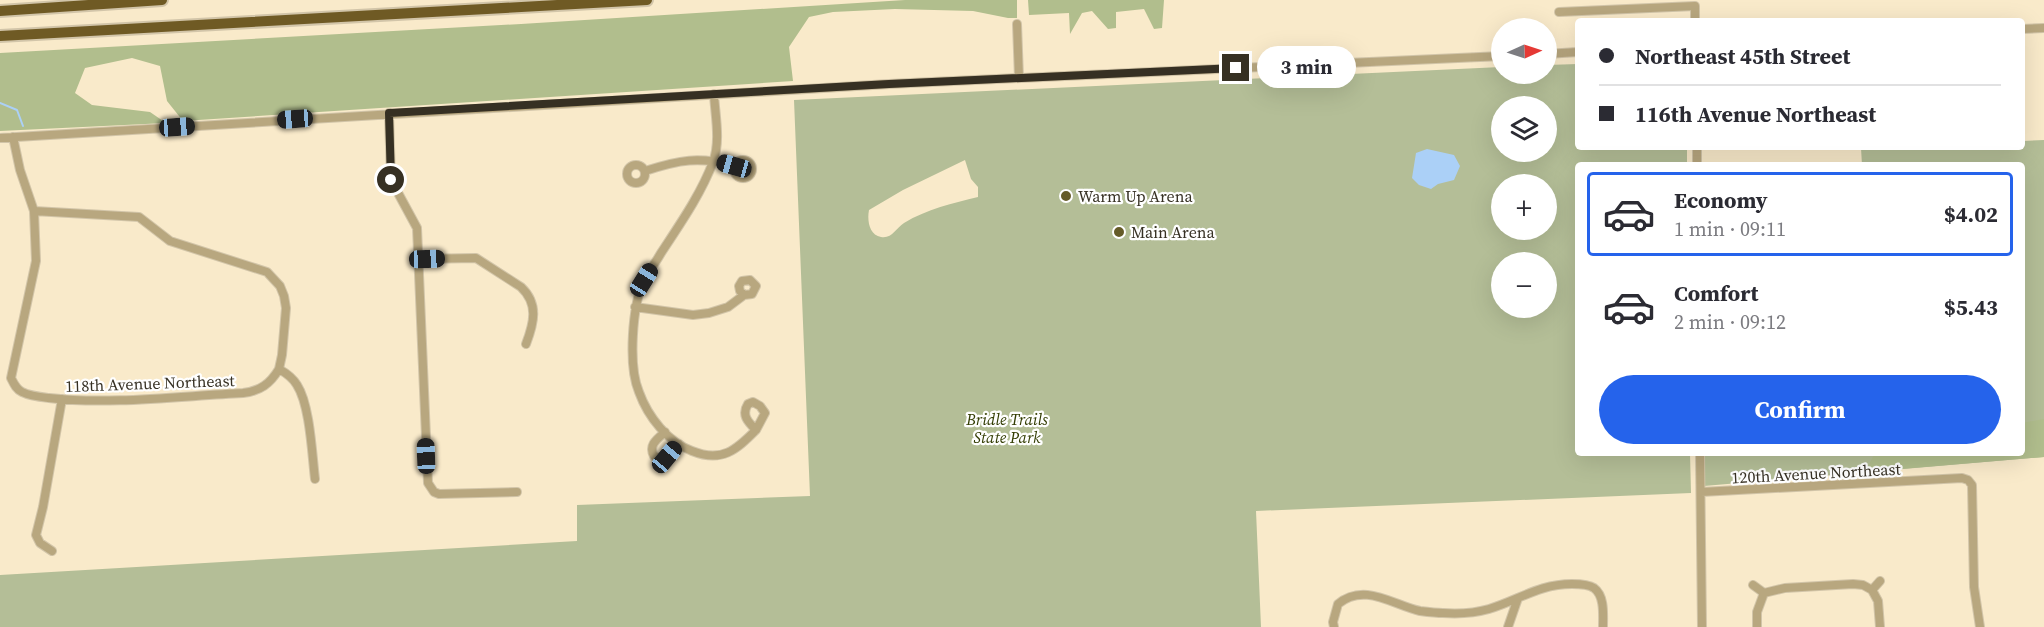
<!DOCTYPE html>
<meta charset="utf-8">
<style>
:root{--surface:#fff;--page:#f7f7f7;--text:#2b2b33;--muted:#7c7c81;--line:#e1e1e2;--accent:#2563eb}
body{margin:0;font-family:"Source Serif 4",serif;background:var(--page);color:var(--text);height:100vh;display:flex;flex-direction:column;font-size:22px;white-space:nowrap}
*{box-sizing:border-box;margin:0}
p{font-size:20px;color:var(--muted)}
.icon{flex:none;width:33px;height:33px;fill:none;stroke:currentColor;stroke-width:2;stroke-linecap:round;stroke-linejoin:round}
.map{position:relative;flex:1;overflow:hidden}
.details{position:absolute;left:1575px;top:162px;width:450px;height:294px;display:flex;flex-direction:column;background:var(--surface);border-radius:6px;box-shadow:0 6px 24px #0002}
.details>*{flex:none}
.hud{position:absolute;left:1575px;top:18px;width:450px;height:132px;border-radius:6px;box-shadow:0 6px 24px #0002;display:grid;align-content:center;height:132px;padding:0 24px;background:var(--surface)}
.needle{width:39px;rotate:87deg}
.tools{position:absolute;left:1491px;top:18px;display:grid;gap:12px}
.tools a{display:grid;place-items:center;width:66px;height:66px;border-radius:50%;background:var(--surface);box-shadow:0 6px 24px #0002;font-size:30px}
.end{position:absolute;width:27px;height:27px;margin:-14px;border:8px solid #363023;background:#fff;box-shadow:0 0 0 3px #fff}
.from{border-radius:50%}
.bubble{position:absolute;height:42px;border-radius:21px;background:var(--surface);box-shadow:0 6px 24px #0002;font-size:20px;font-weight:700;line-height:42px;text-align:center}
.car{position:absolute;width:18px;height:36px;margin:-18px -9px;border-radius:8px;box-shadow:0 0 4px 2px #0007;background:linear-gradient(#222 24%,#8ab4d8 0 40%,#222 0 76%,#8ab4d8 0 86%,#222 0)}
.hud b{display:flex;align-items:center;gap:21px;height:57px;font-size:22px}
.hud b+b{border-top:2px solid var(--line)}
.hud i{width:15px;height:15px;background:var(--text)}
ul{padding:10px 0 0;list-style:none}
li{display:flex;align-items:center;gap:18px;height:84px;margin:0 12px 9px;padding:0 12px;border:3px solid transparent;border-radius:6px}
li div{flex:1}
li b{display:block;font-size:22px}
li em{font-style:normal;font-weight:700}
li.selected{border-color:var(--accent)}
li>.icon{width:54px;height:54px;stroke-width:1.5}
.cta{display:flex;gap:12px;margin-top:auto;padding:12px 24px}
.cta a{flex:1;height:69px;border-radius:36px;background:var(--accent);color:#fff;font-size:24px;font-weight:700;line-height:69px;text-align:center}
.map>svg:first-child{display:block}
.green{fill:#b4be97;fill-rule:evenodd}
.forest{fill:#b1be8d}
.water{fill:#abd0f7}
.lines{fill:none;stroke-linecap:round;stroke-linejoin:round}
.stream{stroke:#abd0f7;stroke-width:2}
.minor-casing{stroke:#d2c5a9;stroke-width:10}
.highway-casing{stroke:#d2c5a9;stroke-width:14}
.minor{stroke:#b8a77f;stroke-width:8}
.highway{stroke:#6f5a24;stroke-width:10}
.route{stroke:#363023;stroke-width:8}
.poi-dot{fill:#655b28;stroke:#fff;stroke-width:2}
.labels{text-anchor:middle;stroke-width:4.5;stroke-linejoin:round;paint-order:stroke}
.poi-label{font-size:16px;fill:#363023;stroke:#fff;text-anchor:start}
.street-label{font-size:16px;fill:#363023;stroke:#fff}
.park-label{font-size:16px;font-style:italic;fill:#333d03;stroke:#fff}
</style>
<div class="map">
<svg width="2044" height="627" viewBox="0 0 2044 627">
<rect width="100%" height="100%" fill="#f9eaca"/>
<path class="green" d="M1578 64V147H1687V165H1578V453H1690L1691 493 1256 511 1261 627H0V575L577 541V505L810 496 794 100 1501 67 1502 74H1546L1547 65ZM1502 106H1546V152H1502ZM965 160 971 179 978 187V197C953 203 927 209 904 223 896 228 892 239 881 237 869 235 867 220 869 210L903 190ZM1502 184H1546V230H1502ZM1502 262H1546V308H1502Z
M2044 140V457L1704 486V453H2022V165H1862L1861 148 2022 147V141Z"/>
<path class="forest" d="M905 0H1017V18H1008L973 11 895 9 833 12 809 17 789 47 793 81 183 121 167 101 160 66 132 58 85 68 75 93 92 105 150 112 166 123 0 131V53L521 24Z
M1028 0H1164L1162 28 1154 29 1144 9 1116 12V28L1108 29 1092 11 1082 13 1070 34 1069 13 1029 15Z
M2044 419V457L1865 472 1875 453H2022V423Z"/>
<path class="water" d="M1427 149 1454 155 1460 166 1454 180 1438 184 1431 189 1419 185 1412 178 1416 153Z"/>
<g class="lines">
<path class="stream" d="M0 103 17 110 23 126"/>
<defs>
<path id="minor" d="M1559 12 1695 6V21
M1017 24 1019 78
M2022 29 2044 28
M1546 54 1578 52
M714 94C715 115 721 141 713 162 701 194 680 224 661 253 656 262 649 271 644 280 632 306 628 366 639 392 648 417 668 442 692 451 722 463 736 450 756 430 748 422 741 415 748 404L753 402 760 406 765 413 756 430
M389 113 391 180 417 228 428 483 434 492 439 494 517 492
M13 137 20 170 34 211 36 261 11 378C14 384 16 389 22 392 30 396 40 397 49 398 109 405 181 396 243 393 260 391 270 384 279 369
M0 138 889 84 1502 56
M1697 147V165
M734 169a9 9 0 1 1 18 0a9 9 0 1 1-18 0Z
M627 174a9 9 0 1 1 18 0a9 9 0 1 1-18 0Z
M645 171C679 160 699 156 734 166
M34 211 139 217 170 241 267 272 280 286 284 296 286 308 282 355 279 369C286 373 293 378 297 385 310 405 312 454 315 479
M419 259 476 258 521 287C539 304 534 323 526 344
M635 307 693 315 709 313 728 307 744 295 752 294 756 286 750 280 742 281 739 286 740 291 744 295
M665 432C657 439 648 445 654 456L662 459 667 457 679 444
M1700 453 1702 627
M1701 492 1962 478 1968 480 1972 485 1974 587 1980 627
M52 551 40 543 36 535 43 507 62 399
M1753 585 1764 593
M1872 590 1878 601 1880 627
M1872 590 1880 581
M1764 593 1785 588 1853 584 1863 585 1872 590
M1334 627 1333 622 1338 604C1364 582 1393 605 1420 611 1428 612 1436 613 1443 613 1458 614 1475 613 1489 609 1519 600 1539 584 1572 584 1578 584 1588 584 1594 588 1605 596 1603 615 1603 627
M1508 627 1518 598
M1757 627V612L1764 593"/>
<path id="highway" d="M0 11 162 0
M0 36 647 0"/>
</defs>
<use href="#minor" class="minor-casing"/>
<use href="#highway" class="highway-casing"/>
<use href="#minor" class="minor"/>
<use href="#highway" class="highway"/>
</g>
<g class="lines">
<path class="route" d="M391 180 389 113 889 84 1236 68"/>
</g>
<g class="poi-dot">
<circle cx="1066" cy="196" r="6"/>
<circle cx="1119" cy="232" r="6"/>
</g>
<g class="labels">
<g class="poi-label">
<text x="1078" y="202">Warm Up Arena</text>
<text x="1131" y="238">Main Arena</text>
</g>
<g class="street-label">
<text transform="translate(150 383) rotate(-2)" y="6">118th Avenue Northeast</text>
<text transform="translate(1816 473) rotate(-3)" y="6">120th Avenue Northeast</text>
</g>
<g class="park-label">
<text x="1007" y="425">Bridle Trails<tspan x="1007" dy="18">State Park</tspan></text>
</g>
</g>
</svg>
<div class="tools">
<a><svg class="needle" viewBox="-14 -14 28 28"><path d="M0-13l5 13h-10z" fill="#e53935"/><path d="M0 13l5-13h-10z" fill="#7c7c81"/></svg></a>
<a><svg class="icon" aria-label="layers" viewBox="0 0 24 24"><path d="M12 4l9 5-9 5-9-5zM3 14l9 5 9-5"/></svg></a>
<a>+</a>
<a>−</a>
</div>
<i class="end from" style="left:391px;top:180px"></i>
<i class="end" style="left:1236px;top:68px"></i>
<div class="bubble" style="left:1257px;top:46px;width:99px">3 min</div>
<i class="car" style="left:295px;top:119px;rotate:266deg"></i>
<i class="car" style="left:177px;top:127px;rotate:86deg"></i>
<i class="car" style="left:734px;top:166px;rotate:286deg"></i>
<i class="car" style="left:427px;top:259px;rotate:88deg"></i>
<i class="car" style="left:644px;top:280px;rotate:32deg"></i>
<i class="car" style="left:426px;top:456px;rotate:358deg"></i>
<i class="car" style="left:667px;top:457px;rotate:40deg"></i>
<div class="hud">
<b><i class="from"></i>Northeast 45th Street</b>
<b><i></i>116th Avenue Northeast</b>
</div>
<section class="details">
<ul>
<li class="selected"><svg class="icon" aria-label="car" viewBox="0 0 24 24"><path d="M5 17H2v-5l4-1 3-4h7l3 4 3 1v5h-3M9 17h6M6 11h13"/><circle cx="7" cy="17" r="2"/><circle cx="17" cy="17" r="2"/></svg><div><b>Economy</b><p>1 min · 09:11</p></div><em>$4.02</em></li>
<li><svg class="icon" aria-label="car" viewBox="0 0 24 24"><path d="M5 17H2v-5l4-1 3-4h7l3 4 3 1v5h-3M9 17h6M6 11h13"/><circle cx="7" cy="17" r="2"/><circle cx="17" cy="17" r="2"/></svg><div><b>Comfort</b><p>2 min · 09:12</p></div><em>$5.43</em></li>
</ul>
<div class="cta"><a>Confirm</a></div>
</section>
</div>
